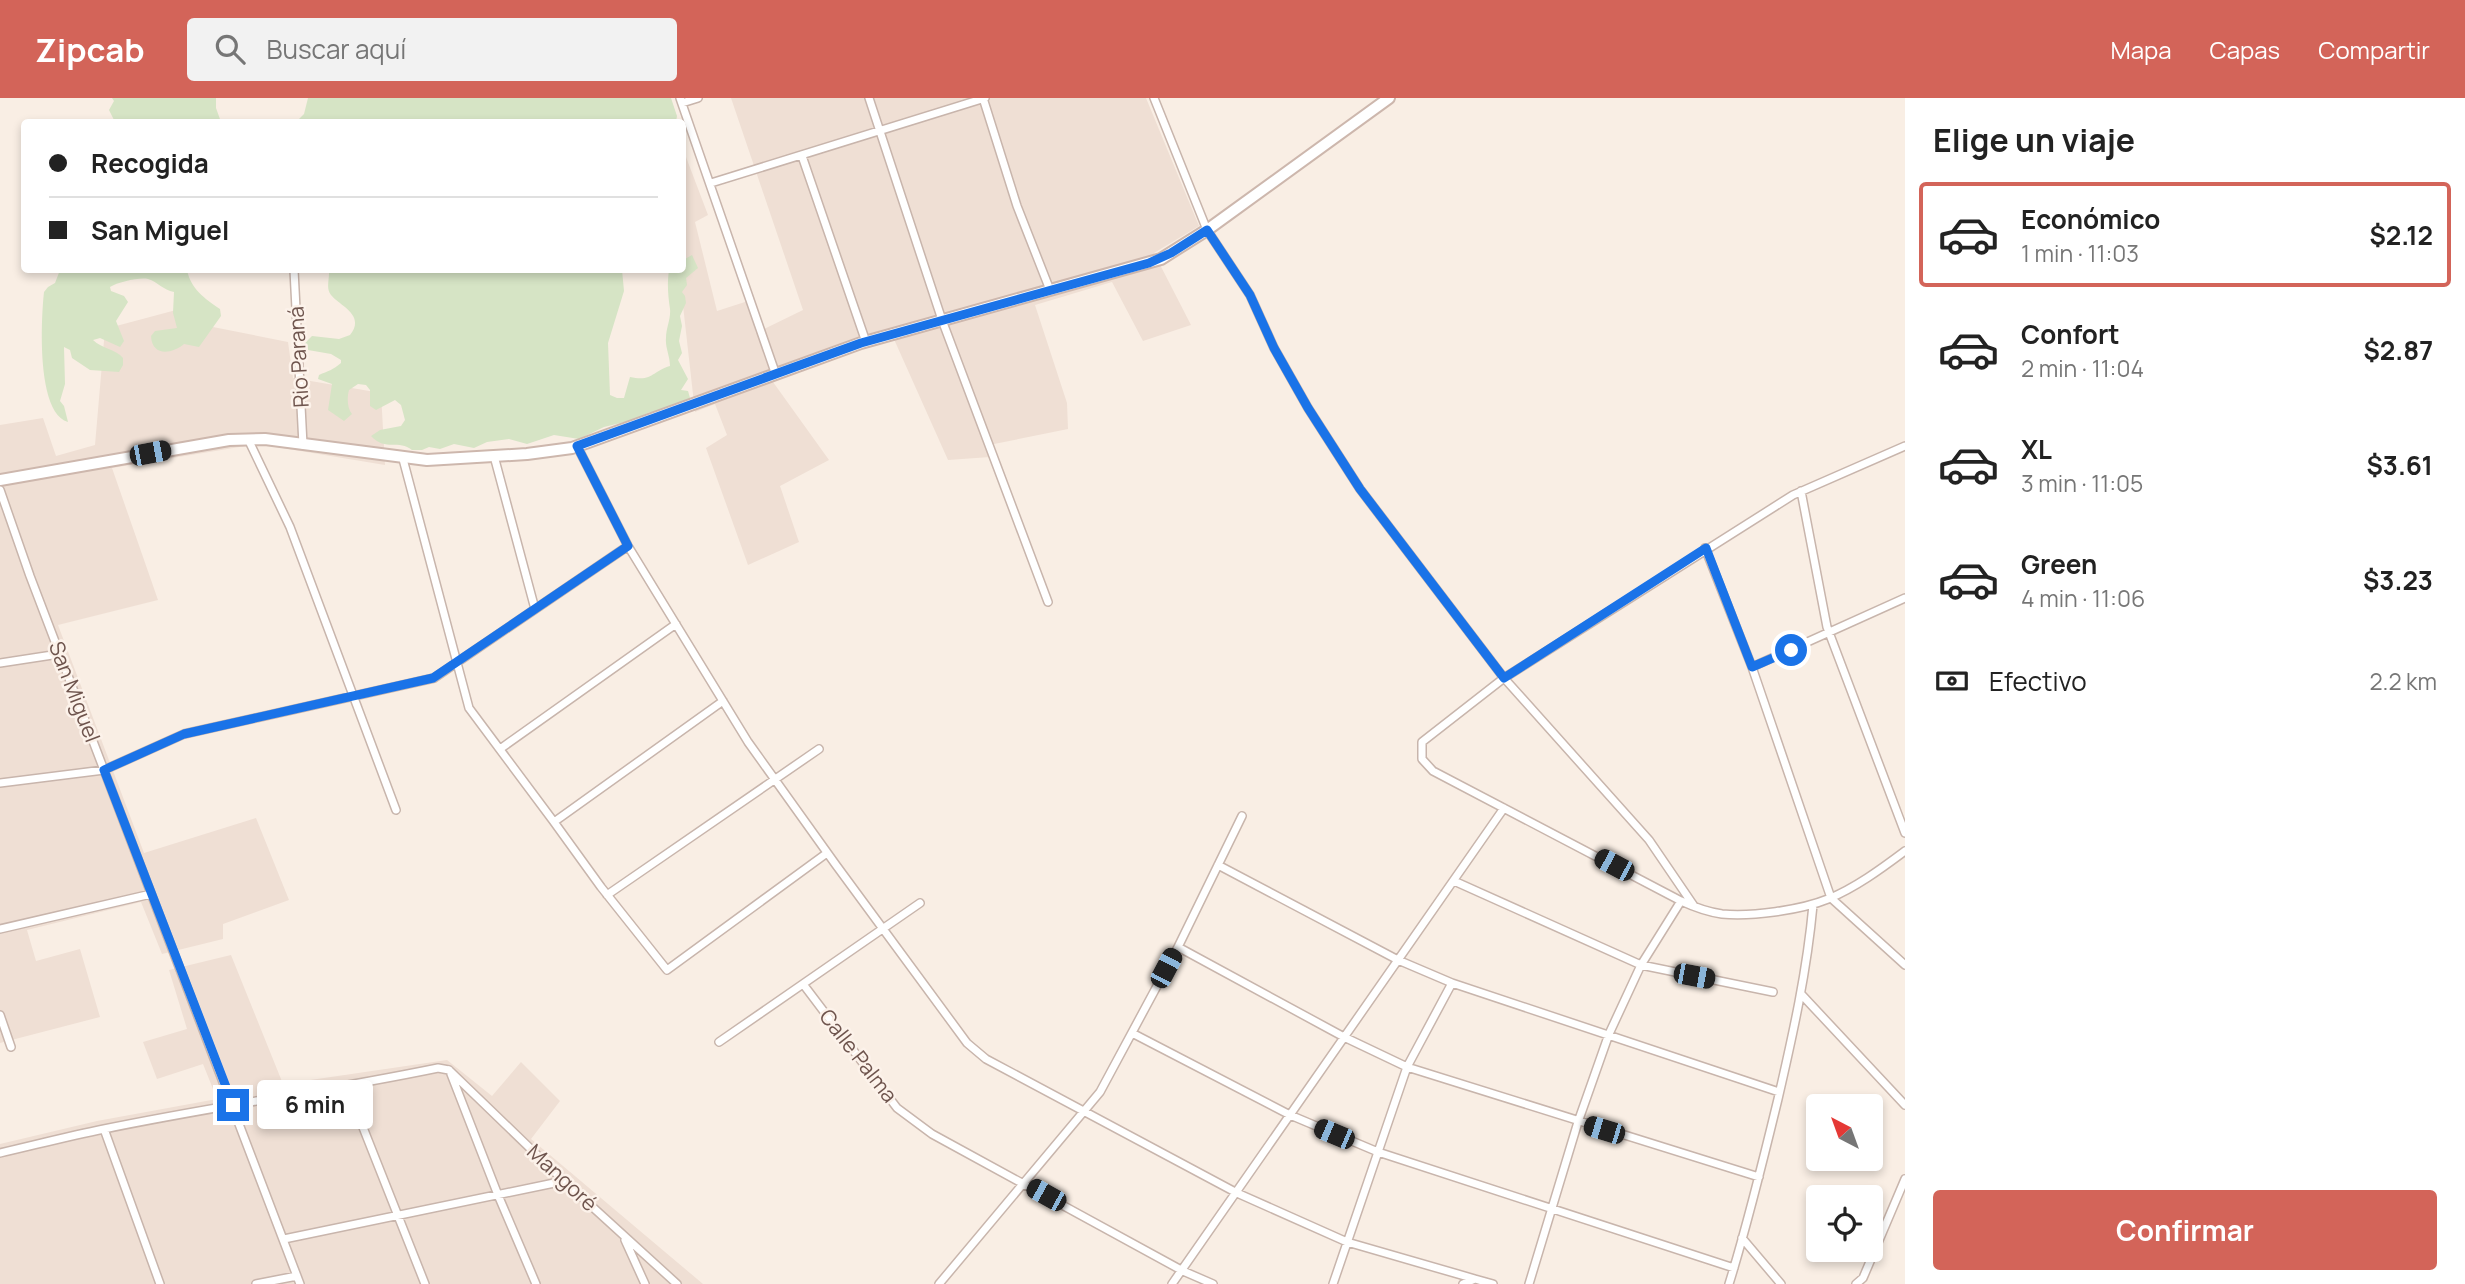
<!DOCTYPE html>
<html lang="es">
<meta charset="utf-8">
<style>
:root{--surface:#fff;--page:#f2f2f2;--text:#222;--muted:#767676;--line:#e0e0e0;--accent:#d36459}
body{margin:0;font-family:Manrope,sans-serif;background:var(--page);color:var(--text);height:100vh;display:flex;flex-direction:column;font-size:26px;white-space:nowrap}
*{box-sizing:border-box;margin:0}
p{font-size:23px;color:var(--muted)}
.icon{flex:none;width:38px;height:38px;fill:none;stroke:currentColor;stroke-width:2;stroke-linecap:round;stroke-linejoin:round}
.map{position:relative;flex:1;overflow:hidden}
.panel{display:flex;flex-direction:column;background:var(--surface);width:560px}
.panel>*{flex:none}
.top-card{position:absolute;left:21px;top:21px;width:665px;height:154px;border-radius:7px;box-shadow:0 4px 10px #0003;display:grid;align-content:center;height:154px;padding:0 28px;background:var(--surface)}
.needle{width:46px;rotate:319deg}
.fabs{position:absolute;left:1806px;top:996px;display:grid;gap:14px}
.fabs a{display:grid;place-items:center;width:77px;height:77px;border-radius:7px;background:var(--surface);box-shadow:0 4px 10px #0003;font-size:35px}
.end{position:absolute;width:32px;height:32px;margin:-16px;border:9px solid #1a73e8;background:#fff;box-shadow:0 0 0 4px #fff}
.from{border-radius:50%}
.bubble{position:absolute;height:49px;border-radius:7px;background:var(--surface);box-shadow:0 4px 10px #0003;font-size:23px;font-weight:700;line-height:49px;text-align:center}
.car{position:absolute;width:21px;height:42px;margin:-21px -10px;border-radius:9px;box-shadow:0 0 5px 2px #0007;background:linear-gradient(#222 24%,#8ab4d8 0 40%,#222 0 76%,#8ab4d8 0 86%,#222 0)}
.top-card b{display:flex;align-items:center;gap:24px;height:66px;font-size:26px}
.top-card b+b{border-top:2px solid var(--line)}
.top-card i{width:18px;height:18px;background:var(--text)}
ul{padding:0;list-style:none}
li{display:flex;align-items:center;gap:21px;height:105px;margin:0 14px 10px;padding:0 14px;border:4px solid transparent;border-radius:7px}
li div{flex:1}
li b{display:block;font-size:26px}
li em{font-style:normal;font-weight:700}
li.selected{border-color:var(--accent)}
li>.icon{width:63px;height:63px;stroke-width:1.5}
h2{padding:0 28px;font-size:32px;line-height:84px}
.pay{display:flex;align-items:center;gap:18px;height:77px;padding:0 28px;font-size:26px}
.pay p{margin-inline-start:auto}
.cta{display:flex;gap:14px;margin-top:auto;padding:14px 28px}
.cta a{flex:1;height:80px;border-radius:7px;background:var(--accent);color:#fff;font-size:28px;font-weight:700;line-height:80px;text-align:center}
header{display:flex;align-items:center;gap:42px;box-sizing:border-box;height:98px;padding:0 35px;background:var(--accent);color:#fff}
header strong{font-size:33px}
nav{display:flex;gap:38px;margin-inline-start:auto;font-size:24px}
.search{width:490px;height:63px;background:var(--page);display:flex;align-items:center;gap:18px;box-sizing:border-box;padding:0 24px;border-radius:7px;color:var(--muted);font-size:26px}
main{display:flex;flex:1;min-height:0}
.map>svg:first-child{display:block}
.residential{fill:#efdfd4}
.green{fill:#d6e4c5}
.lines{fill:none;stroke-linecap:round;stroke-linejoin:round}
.street-casing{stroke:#c8b5ac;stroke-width:10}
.secondary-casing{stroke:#cdb7ad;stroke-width:14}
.street{stroke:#fff;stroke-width:7}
.secondary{stroke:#fff;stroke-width:10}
.route{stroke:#1a73e8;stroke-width:9}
.labels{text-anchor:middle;stroke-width:5;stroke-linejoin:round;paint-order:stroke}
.street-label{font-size:21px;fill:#6e544d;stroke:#fcf2ea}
</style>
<header>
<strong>Zipcab</strong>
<div class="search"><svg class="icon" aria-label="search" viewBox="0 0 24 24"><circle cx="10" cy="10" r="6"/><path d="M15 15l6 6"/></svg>Buscar aquí</div>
<nav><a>Mapa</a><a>Capas</a><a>Compartir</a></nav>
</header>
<main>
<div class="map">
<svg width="1905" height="1186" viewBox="0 0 1905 1186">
<rect width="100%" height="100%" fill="#f9eee4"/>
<path class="residential" d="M731 0H1146L1199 128 1154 155 1191 227 1143 243 1112 184 1035 207 1067 305 1068 331 989 347 990 359 948 362 893 239 773 284 829 362 780 388 799 444 748 467 706 350 727 337 715 306 695 314 679 172H682L683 60 686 59 708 117 695 124 717 213 748 203 756 235 803 212Z
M206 204 213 229 288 244 293 280 381 295 385 367 258 346 112 370 158 502 58 527 144 755 256 720 289 802 223 826V841L162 856 141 804 27 832 36 863 80 851 100 919 0 945V327L43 320 56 358 95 347 105 231Z
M231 857 283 986 447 962 492 998 521 964 560 1003 531 1041 703 1186H0V1046L97 1023 217 1001 203 966 157 981 143 944 187 931 169 872Z"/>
<path class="green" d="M112 0H216V10L221 24H115L109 12 114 3Z
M308 0H671L677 18 676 24H296L304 16Z
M692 157 698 170 686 180 687 187 682 194 685 198 686 205 680 218 682 228 679 243 682 255 678 262 688 281 681 292 688 293 690 300 679 311 672 308 662 314H650L633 322 604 329 579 341 554 337 527 346 509 341 487 344 474 350 454 346 440 351 429 349 422 352H412C399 341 386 354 371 338L380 332 401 328 405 322 401 307 395 302 376 312 370 308V292L366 287 358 286 349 292C347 299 347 310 352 316L344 323 328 312 332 286 318 281 319 277C328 273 333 272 341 265V262L331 256 308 252 304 246 312 238 339 241 350 237C366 217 340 208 331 197 326 191 329 183 329 175L314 172H622L624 193 608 245 610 297 617 300H624L630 279C653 284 652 273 670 268 670 258 665 249 666 240 666 230 671 221 670 211 668 197 667 186 669 172H682L685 161Z
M60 172H187C191 191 204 200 220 211L221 218 199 249 184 246C172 256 152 259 151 238L155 233 177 230 173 215 174 194C163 192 158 184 148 181 140 179 118 184 110 189L111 193 124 198 128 204 116 223 124 243 120 249 100 240 93 242C102 251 116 251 123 260V267L119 274 90 272 72 260 70 252 64 249 65 286 60 303 64 308 68 324C36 315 41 221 44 194L48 189 55 185Z"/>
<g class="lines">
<defs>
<path id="street" d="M680 0 776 277
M869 0 942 222 1048 504
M983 0 1017 108 1050 192
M1154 0 1207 132 1250 197 1274 250 1308 310 1360 391 1504 580 1422 644V661L1433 673 1681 803C1694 809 1708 814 1722 816 1751 819 1801 812 1828 801 1855 790 1881 771 1905 753
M682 5 698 0
M802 58 866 244
M711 85 985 0
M294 172 303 347
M248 341 290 429 396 712
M577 348 628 448 748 644 836 767 967 945 986 961 1237 1095 1347 1144 1475 1181
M494 358 535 511
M403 361 469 610 554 724
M0 392 30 478 300 1186
M1801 393 1827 529 1905 735
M1705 450 1752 569
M1905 500 1752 569 1831 800 1905 867
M0 565 59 556
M723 603 554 724 601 789 667 872 827 755
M500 651 676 526
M0 685 104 672 184 636 434 580 628 448
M1218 767 1398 862 1452 885
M1454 783 1641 867 1773 894
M607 797 819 651
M1694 808 1649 742 1504 580 1793 397 1905 348
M0 831 151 796
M1178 849 1344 939 1407 969 1452 885 1779 994
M803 886 897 1010 932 1036 1183 1173 1213 1186
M1801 896 1905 1007
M0 917 11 949
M1132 935 1290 1017 1378 1054 1734 1170
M719 944 920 805
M449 972 564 1083 677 1186
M451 976 498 1097 536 1186
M347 989 425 1186
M104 1031 160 1186
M0 1055C35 1047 69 1038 104 1031 215 1008 327 993 438 970L449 972
M1742 1140 1781 1186
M284 1141 564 1083
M625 1142 645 1186
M256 1186 297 1178
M939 1186 1100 994 1178 849 1242 718
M1172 1186 1504 710
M1333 1186 1407 969 1759 1079
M1463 1186 1475 1181 1493 1186
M1529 1186 1578 1024 1609 936 1641 867 1681 803
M1729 1186C1748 1125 1763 1063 1778 1001 1793 936 1807 873 1813 807
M1856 1186 1863 1180 1905 1081"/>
<path id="secondary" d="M0 382 229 342 265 341 427 362 527 356 572 350 861 245 1161 161 1207 132 1389 0"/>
</defs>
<use href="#street" class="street-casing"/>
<use href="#secondary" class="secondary-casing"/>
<use href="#street" class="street"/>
<use href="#secondary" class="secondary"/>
</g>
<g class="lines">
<path class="route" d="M233 1007 104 672 184 636 433 580 628 448 577 348 861 245 1149 165 1171 155 1207 132 1250 197 1274 250 1308 310 1360 391 1504 580 1706 450 1752 569 1791 552"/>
</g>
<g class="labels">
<g class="street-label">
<text transform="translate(299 259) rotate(-93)" y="7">Rio Paraná</text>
<text transform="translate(74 594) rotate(69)" y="7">San Miguel</text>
<text transform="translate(858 958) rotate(52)" y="7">Calle Palma</text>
<text transform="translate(562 1080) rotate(43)" y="7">Mangoré</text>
</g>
</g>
</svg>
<div class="fabs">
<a><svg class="needle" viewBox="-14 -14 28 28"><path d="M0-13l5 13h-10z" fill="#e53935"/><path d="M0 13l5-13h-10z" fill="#767676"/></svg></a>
<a><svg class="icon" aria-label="locate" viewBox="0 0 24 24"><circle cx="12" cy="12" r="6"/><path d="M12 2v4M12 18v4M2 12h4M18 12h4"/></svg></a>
</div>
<i class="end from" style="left:1791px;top:552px"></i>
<i class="end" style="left:233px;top:1007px"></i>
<div class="bubble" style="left:257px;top:982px;width:116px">6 min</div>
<i class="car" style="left:150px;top:355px;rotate:79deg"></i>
<i class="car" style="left:1614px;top:767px;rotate:298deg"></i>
<i class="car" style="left:1166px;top:870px;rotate:28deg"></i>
<i class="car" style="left:1694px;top:878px;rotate:101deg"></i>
<i class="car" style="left:1604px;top:1032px;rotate:287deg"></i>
<i class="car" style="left:1334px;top:1036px;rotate:293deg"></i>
<i class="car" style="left:1046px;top:1097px;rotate:299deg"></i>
<div class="top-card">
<b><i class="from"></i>Recogida</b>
<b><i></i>San Miguel</b>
</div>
</div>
<section class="panel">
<h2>Elige un viaje</h2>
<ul>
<li class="selected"><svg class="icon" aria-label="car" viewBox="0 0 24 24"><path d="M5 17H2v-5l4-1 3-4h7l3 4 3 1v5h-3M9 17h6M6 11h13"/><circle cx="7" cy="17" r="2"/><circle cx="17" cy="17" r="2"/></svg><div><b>Económico</b><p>1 min · 11:03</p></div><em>$2.12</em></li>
<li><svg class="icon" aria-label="car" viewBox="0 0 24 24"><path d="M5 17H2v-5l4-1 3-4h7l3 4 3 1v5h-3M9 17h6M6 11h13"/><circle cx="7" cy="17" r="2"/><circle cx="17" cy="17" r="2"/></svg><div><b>Confort</b><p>2 min · 11:04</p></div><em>$2.87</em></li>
<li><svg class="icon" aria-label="car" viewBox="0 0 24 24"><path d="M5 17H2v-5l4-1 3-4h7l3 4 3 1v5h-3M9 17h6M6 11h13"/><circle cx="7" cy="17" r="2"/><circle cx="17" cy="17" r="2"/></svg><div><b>XL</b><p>3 min · 11:05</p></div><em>$3.61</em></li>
<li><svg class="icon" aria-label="car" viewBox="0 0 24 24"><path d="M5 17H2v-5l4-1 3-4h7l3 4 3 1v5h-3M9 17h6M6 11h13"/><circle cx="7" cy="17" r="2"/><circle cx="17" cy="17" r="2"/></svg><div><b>Green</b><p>4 min · 11:06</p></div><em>$3.23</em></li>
</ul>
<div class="pay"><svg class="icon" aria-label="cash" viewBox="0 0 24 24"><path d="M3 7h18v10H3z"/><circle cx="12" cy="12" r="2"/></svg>Efectivo<p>2.2 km</p></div>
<div class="cta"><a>Confirmar</a></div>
</section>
</main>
